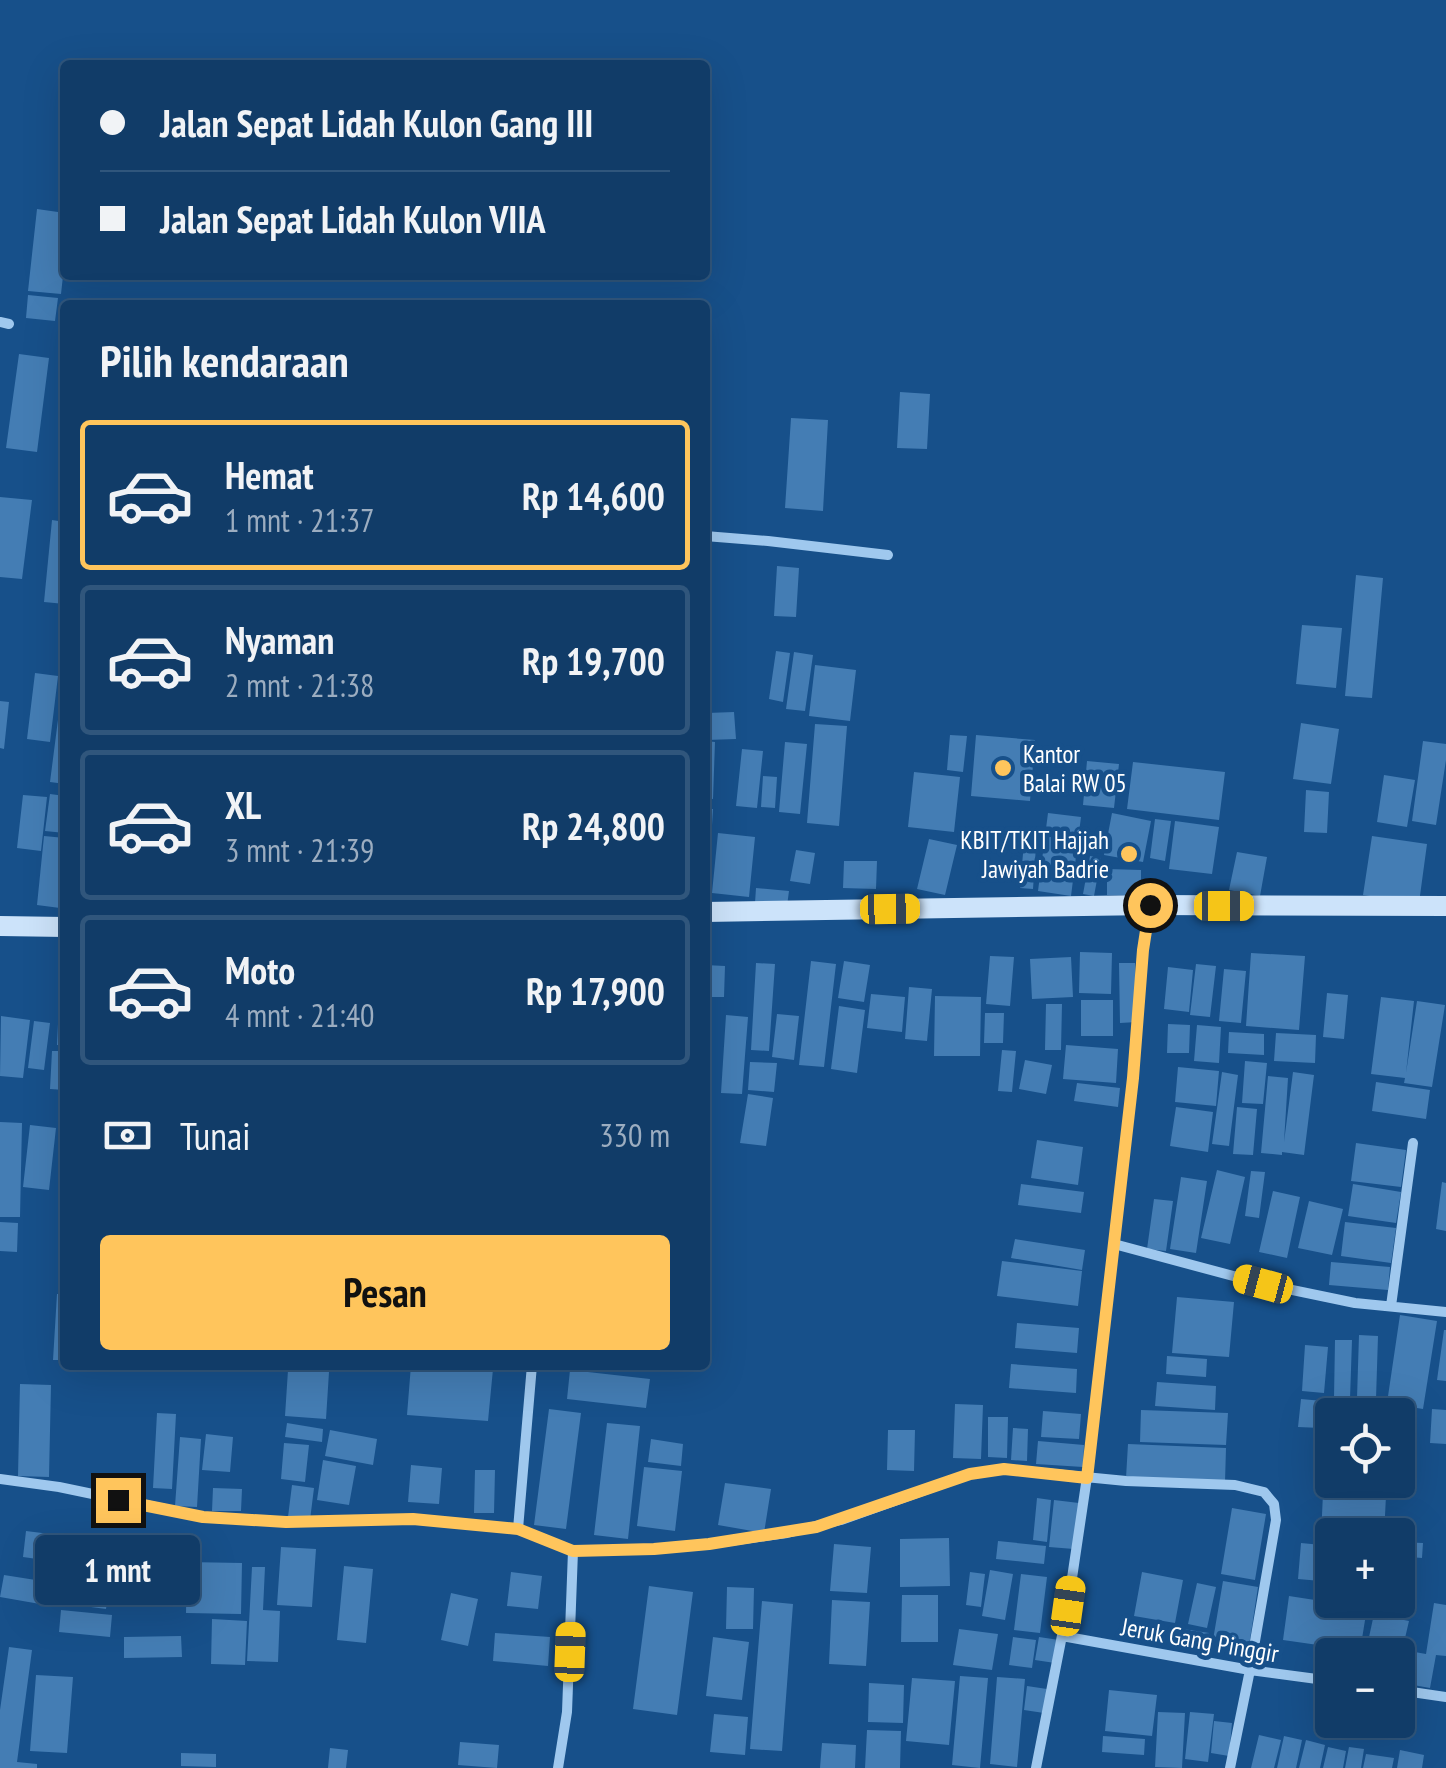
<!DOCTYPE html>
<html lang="id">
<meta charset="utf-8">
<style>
:root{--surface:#113c68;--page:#1a436e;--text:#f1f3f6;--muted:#9cadc0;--line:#30567c;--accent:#ffc55c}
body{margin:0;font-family:"PT Sans Narrow",sans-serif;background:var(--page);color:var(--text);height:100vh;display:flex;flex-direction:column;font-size:38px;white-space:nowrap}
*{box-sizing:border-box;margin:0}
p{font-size:32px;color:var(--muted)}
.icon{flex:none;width:55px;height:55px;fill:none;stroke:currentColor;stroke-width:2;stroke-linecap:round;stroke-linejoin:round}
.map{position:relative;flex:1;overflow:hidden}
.details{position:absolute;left:60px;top:300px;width:650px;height:1070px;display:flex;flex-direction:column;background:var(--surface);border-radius:10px;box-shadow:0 10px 40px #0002,0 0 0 2px var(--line)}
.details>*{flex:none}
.banner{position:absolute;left:60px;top:60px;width:650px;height:220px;border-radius:10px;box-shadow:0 10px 40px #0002,0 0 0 2px var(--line);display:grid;align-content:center;height:220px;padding:0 40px;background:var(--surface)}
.buttons{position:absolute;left:1315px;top:1398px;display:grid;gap:20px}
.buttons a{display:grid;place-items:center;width:100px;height:100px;border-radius:10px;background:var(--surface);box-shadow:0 10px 40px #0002,0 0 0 2px var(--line);font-size:50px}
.end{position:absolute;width:45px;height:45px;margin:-22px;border:12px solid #ffc55c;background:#111;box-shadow:0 0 0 5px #111}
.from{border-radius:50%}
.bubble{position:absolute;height:70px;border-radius:10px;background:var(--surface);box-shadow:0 10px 40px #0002,0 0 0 2px var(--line);font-size:32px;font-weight:800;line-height:70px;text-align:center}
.car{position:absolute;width:30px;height:60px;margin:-30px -15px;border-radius:12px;box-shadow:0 0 8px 2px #0007;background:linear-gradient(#f5c518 24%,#345 0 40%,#f5c518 0 76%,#345 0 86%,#f5c518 0)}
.banner b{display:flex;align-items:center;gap:35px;height:95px;font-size:38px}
.banner b+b{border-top:2px solid var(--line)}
.banner i{width:25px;height:25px;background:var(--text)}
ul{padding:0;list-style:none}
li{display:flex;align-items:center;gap:30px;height:150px;margin:0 20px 15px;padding:0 20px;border:5px solid var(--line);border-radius:10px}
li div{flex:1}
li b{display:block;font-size:38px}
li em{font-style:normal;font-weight:800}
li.current{border-color:var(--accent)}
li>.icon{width:90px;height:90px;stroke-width:1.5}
h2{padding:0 40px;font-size:45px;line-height:120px}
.pay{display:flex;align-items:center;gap:25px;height:110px;padding:0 40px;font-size:38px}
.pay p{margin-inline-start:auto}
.button{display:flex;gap:20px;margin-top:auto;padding:20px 40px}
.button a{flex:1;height:115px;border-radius:10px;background:var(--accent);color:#111;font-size:40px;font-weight:800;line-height:115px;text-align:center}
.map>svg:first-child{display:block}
.building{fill:#447db4}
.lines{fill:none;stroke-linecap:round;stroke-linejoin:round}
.street{stroke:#9fc8ee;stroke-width:10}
.secondary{stroke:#cce3fa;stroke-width:20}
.route{stroke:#ffc55c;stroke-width:12}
.poi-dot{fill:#ffc55c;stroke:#17508a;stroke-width:4}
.labels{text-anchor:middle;stroke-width:9;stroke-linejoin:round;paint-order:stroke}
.poi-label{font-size:25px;fill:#fff;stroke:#17508a;text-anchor:start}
.street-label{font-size:25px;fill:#fff;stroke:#17508a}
</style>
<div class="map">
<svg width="1446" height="1768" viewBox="0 0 1446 1768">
<rect width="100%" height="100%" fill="#17508a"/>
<path class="building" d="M37 209 65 213V258L61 294 28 291Z
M28 295 58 298 55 321 26 318Z
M19 354 49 358 37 452 6 448Z
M900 392 930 394 927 449 897 448Z
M791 418 828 420 823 511 785 508Z
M0 497 32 500 22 579 0 577Z
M52 520 65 522V604L44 602Z
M777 566 799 568 796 617 774 616Z
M1356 575 1383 578 1372 698 1345 696Z
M1302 625 1342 628 1336 688 1296 684Z
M776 651 790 653 783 702 769 699Z
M794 652 813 655 805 711 786 709Z
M815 665 856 670 850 721 809 716Z
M35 673 58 676 50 742 27 739Z
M0 701 9 702 4 749 0 748Z
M59 712 65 713V784L50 782Z
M734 712 736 739 707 740V713Z
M1301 723 1339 729 1331 784 1293 779Z
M815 724 847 726 839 826 807 823Z
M950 735 967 736 963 772 947 770Z
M976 735 1035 740 1030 801 971 796Z
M705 741 715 742 713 799 705 798Z
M1423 741 1446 744V760L1436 825 1412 821Z
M785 742 807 744 800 814 779 812Z
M742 749 763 751 757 808 736 806Z
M1087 761 1119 764 1114 808 1083 805Z
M1133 762 1225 772 1219 820 1127 809Z
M914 772 960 777 954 832 908 827Z
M1384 775 1415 780 1407 827 1377 822Z
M763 776 777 777 775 808 761 807Z
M1306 790 1329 792 1327 833 1304 832Z
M50 794 65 796V833L45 831Z
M23 795 47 797 41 851 17 848Z
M705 809H713L709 873H705Z
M1048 813 1081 817 1071 896 1038 891Z
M1112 813 1151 821 1143 862 1104 855Z
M1155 819 1171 821 1165 861 1150 858Z
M1175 821 1219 827 1212 874 1169 869Z
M1025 831 1037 832 1033 889 1020 888Z
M718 833 755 837 749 897 712 893Z
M44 836 65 838V866L60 908 37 905Z
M1372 836 1427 844 1419 903 1363 895Z
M929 839 957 845 945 895 917 889Z
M796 850 815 853 810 884 790 881Z
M1237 852 1267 857 1260 896 1229 890Z
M1090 856 1101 858 1094 896 1083 894Z
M844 861H877L876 889 843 888Z
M1107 869 1141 870V895H1107Z
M756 888 789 891 787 906 755 903Z
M1080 952 1112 953 1111 994 1079 993Z
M1251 953 1305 956 1299 1030 1246 1026Z
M990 956 1014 957 1010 1006 986 1004Z
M1071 957 1073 997 1032 999 1030 959Z
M811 961 836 964 824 1067 799 1065Z
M844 961 870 965 864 1002 838 998Z
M756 963 775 964 769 1051 751 1050Z
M1119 963H1135L1137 1022 1120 1023Z
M1196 964 1216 966 1210 1017 1190 1015Z
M705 965 725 966 724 997H705Z
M1168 967 1193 970 1189 1012 1164 1009Z
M1224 969 1246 971 1241 1023 1219 1021Z
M909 987 932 989 927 1041 905 1039Z
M1327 993 1348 995 1344 1039 1323 1037Z
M871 994 905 997 902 1032 867 1028Z
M935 996 981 997 980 1056H934Z
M1381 997 1414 1001 1406 1073 1417 1001 1445 1005 1432 1087 1404 1083 1405 1078 1371 1074Z
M1081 1000H1113V1036H1081Z
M59 1003 65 1004V1045H57Z
M1046 1004H1062L1061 1050H1045Z
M839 1006 865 1010 857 1073 831 1069Z
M985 1013H1004L1003 1043H984Z
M777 1014 799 1016 794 1060 772 1057Z
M726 1015 748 1017 742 1094 721 1093Z
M1 1016 30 1020 23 1078 0 1076Z
M34 1021 50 1023 44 1070 28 1068Z
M1168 1024 1190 1025 1189 1053H1167Z
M1197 1025 1221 1027 1219 1063 1194 1061Z
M1229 1032 1264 1034V1055L1228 1053Z
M1276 1033 1316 1035 1315 1063 1274 1061Z
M1066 1045 1118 1049 1116 1083 1063 1079Z
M1002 1050 1016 1051 1012 1092 998 1091Z
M52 1051H65V1090L50 1089Z
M1025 1060 1052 1065 1046 1094 1019 1089Z
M1245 1061 1267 1063 1263 1104 1242 1103Z
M750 1062 777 1063 774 1092 748 1090Z
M1178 1067 1219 1071 1216 1106 1175 1102Z
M1222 1072 1238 1075 1229 1146 1212 1144Z
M1293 1072 1314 1075 1304 1155 1282 1152V1155L1261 1153 1268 1076 1288 1078 1284 1142Z
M1376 1082 1430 1090 1426 1119 1372 1111Z
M1077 1083 1120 1088 1118 1107 1074 1101Z
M748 1094 773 1098 766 1146 740 1143Z
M1176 1107 1213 1112 1208 1152 1170 1146Z
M1237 1107 1257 1109 1253 1155 1233 1154Z
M0 1122 22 1123 20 1217H0Z
M30 1125 56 1128 49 1190 23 1187Z
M1037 1140 1083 1147 1078 1185 1031 1178Z
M1356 1143 1406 1150 1401 1187 1351 1181Z
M1217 1170 1245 1177 1230 1244 1201 1238Z
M1251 1171 1265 1172 1259 1218 1245 1216Z
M1181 1177 1207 1181 1196 1253 1170 1249Z
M1442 1182 1446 1183V1231L1436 1229Z
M1021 1184 1084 1192 1081 1213 1018 1205Z
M1353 1184 1401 1192 1396 1223 1348 1216Z
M1273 1191 1300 1197 1287 1258 1259 1252Z
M1154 1199 1173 1201 1166 1251 1147 1249Z
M1309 1201 1343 1209 1332 1255 1298 1248Z
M0 1222 18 1223 17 1252 0 1251Z
M1345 1222 1396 1228 1391 1263 1341 1256Z
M1015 1239 1085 1250 1082 1270 1011 1258Z
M1002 1261 1082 1271 1078 1306 997 1296Z
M1331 1262 1390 1267 1388 1290 1329 1285Z
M57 1294H65V1360H53Z
M1177 1297 1234 1302 1229 1357 1172 1353Z
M1400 1315 1437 1321 1423 1409 1387 1403Z
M1017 1323 1079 1328 1077 1353 1015 1348Z
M1444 1330H1446V1381L1437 1380Z
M1359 1335 1378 1336 1376 1399 1357 1398Z
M1335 1340H1352L1350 1399 1334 1398Z
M1305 1345 1328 1347 1324 1393 1302 1391Z
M1167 1356 1207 1359 1206 1377 1166 1374Z
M1011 1364 1077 1369 1076 1393 1009 1388Z
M411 1365 493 1369 488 1421 407 1415Z
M288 1370 329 1372 326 1419 285 1416Z
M570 1370 650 1379 646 1408 567 1399Z
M1157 1382 1216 1386 1215 1410 1155 1406Z
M20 1384 51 1385 49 1477 18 1476Z
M1301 1399 1323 1401 1321 1428 1298 1427Z
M1333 1402 1376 1403 1375 1415H1333Z
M955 1404 983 1405 981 1459 953 1458Z
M549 1409 581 1413 566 1529 534 1525Z
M1432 1409 1446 1410V1444L1430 1443Z
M1141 1410 1228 1413 1226 1445 1140 1442Z
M1043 1411 1081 1414 1079 1439 1041 1437Z
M157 1413 176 1414 172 1489 153 1488Z
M988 1417H1008L1007 1458 988 1457Z
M287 1423 323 1429 322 1442 285 1437Z
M607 1423 640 1426 628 1539 594 1535Z
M1013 1428 1028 1429 1027 1461 1011 1460Z
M330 1430 377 1439 373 1465 325 1456Z
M888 1430H915L914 1471 887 1470Z
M206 1434 233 1437 230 1472 202 1470Z
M180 1437 201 1439 197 1507 175 1506Z
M651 1439 683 1444 681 1466 648 1462Z
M1038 1441 1084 1445 1083 1467 1036 1464Z
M284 1443 309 1445 305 1482 281 1479Z
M1128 1444 1226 1448 1225 1482 1126 1478Z
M323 1460 356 1466 349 1505 317 1500Z
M411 1465 442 1468 439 1504 408 1502Z
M644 1467 682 1471 675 1531 637 1526Z
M475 1470H495L494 1513H474Z
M725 1483 771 1489 764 1533 718 1525Z
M292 1485 314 1488 310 1520 288 1517Z
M213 1488 242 1489 241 1511H212Z
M1323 1493 1386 1496 1384 1535H1332V1538L1321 1537Z
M1037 1498 1051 1500 1047 1542 1033 1540Z
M1054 1500 1079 1503 1074 1549 1049 1547Z
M1232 1508 1266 1514 1255 1580 1221 1574Z
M26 1531 90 1539 86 1566 23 1557Z
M949 1538 950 1586 900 1587V1539Z
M998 1541 1046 1546 1044 1564 996 1559Z
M1398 1542 1423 1543 1422 1558 1398 1556Z
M1301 1543 1332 1546V1582L1298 1579Z
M834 1544 871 1547 867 1593 830 1591Z
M281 1547 316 1549 312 1607 277 1605Z
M187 1562 242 1563 241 1614 186 1613Z
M344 1566 373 1569 366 1643 337 1640Z
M252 1567H265L263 1610 280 1611 278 1662 247 1661Z
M990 1570 1013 1574 1005 1620 982 1616Z
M511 1572 542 1576 538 1609 507 1606Z
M970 1572 985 1574 981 1607 966 1605Z
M1142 1572 1183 1580 1175 1623 1134 1616Z
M66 1573 110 1579 106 1609 61 1603Z
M1021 1574 1047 1577 1040 1633 1014 1630Z
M4 1575 61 1584 57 1607 0 1597Z
M1223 1581 1258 1587 1249 1646 1213 1640Z
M1197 1583 1216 1587 1207 1628 1188 1624Z
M649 1586 693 1592 677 1715 633 1709Z
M727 1587 754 1588 753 1629H726Z
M451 1593 478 1599 468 1646 441 1640Z
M902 1595H938V1642H901Z
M1289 1596 1367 1608 1360 1651 1283 1640Z
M832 1600 870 1602 866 1666 829 1664Z
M762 1601 793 1604 782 1751 750 1749Z
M1434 1603 1446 1605V1656L1436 1655 1430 1688 1402 1683 1409 1651 1426 1654Z
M61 1610 112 1615 110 1637 59 1632Z
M1374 1614 1409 1621 1399 1664 1398 1655 1366 1651Z
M212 1619 247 1621 245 1665 211 1664Z
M1177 1628 1209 1633 1207 1646 1174 1642Z
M959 1629 998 1634 992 1670 953 1665Z
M495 1633 550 1637 548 1666 493 1661Z
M181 1636 182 1657 124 1658V1637Z
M713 1637 749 1642 742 1700 706 1696Z
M1013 1637 1036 1640 1032 1668 1009 1665Z
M1039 1637 1059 1640 1055 1663 1035 1660Z
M9 1647 32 1650 17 1762 37 1764V1768H0V1710Z
M36 1675 73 1677 67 1753 30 1751Z
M960 1676 988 1678 980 1768 952 1765Z
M997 1677 1025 1679 1017 1767 990 1764Z
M912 1678 955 1681 949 1745 906 1741Z
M869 1683 904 1685 903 1723 868 1722Z
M1027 1686 1047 1689 1044 1713 1024 1710Z
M1109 1690 1157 1695 1152 1736 1105 1731Z
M1158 1712 1185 1713 1182 1768 1155 1767Z
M1190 1712 1214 1714 1208 1762 1185 1759Z
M714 1714 748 1717 745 1755 710 1752Z
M1214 1721 1232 1723 1229 1756 1211 1753Z
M867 1730 901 1731 900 1768H865Z
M1259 1735 1281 1740 1274 1768H1251Z
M1103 1736 1145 1739 1144 1755 1102 1752Z
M1284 1736 1302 1740 1296 1768H1277Z
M1306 1740 1325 1745 1320 1768H1299Z
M460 1742 499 1745 497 1768 458 1765Z
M822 1743 856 1745 855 1768H820Z
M1328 1747 1346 1751 1343 1768H1323Z
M1349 1747 1364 1749 1361 1768H1345Z
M330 1748 348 1750 346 1768H328Z
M1400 1750 1424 1755 1422 1768H1397Z
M181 1753 216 1754V1767L181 1766Z
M1366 1754 1394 1758 1392 1768H1363Z"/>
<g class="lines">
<path class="street" d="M0 322 9 324
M705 536 768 541 888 555
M1114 1244 1263 1284 1355 1303 1446 1312
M1391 1306 1413 1143
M0 1479 59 1487 203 1517 286 1522 413 1519 518 1529 573 1551 654 1549 709 1544 787 1533 841 1520 970 1474 1004 1469 1126 1481 1235 1485 1264 1492 1274 1504 1276 1520 1250 1670 1230 1768
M518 1529 532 1365
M1062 1636 1250 1670 1332 1681
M1398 1690 1446 1697
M558 1768 567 1712 573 1551
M1036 1768 1068 1605 1087 1477 1133 1078 1143 951 1150 905"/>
<path class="secondary" d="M705 912 1150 905 1446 906
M0 926 65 927"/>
</g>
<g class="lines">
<path class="route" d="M118 1500 203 1517 286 1522 413 1519 518 1529 573 1551 654 1549 709 1544 816 1527 970 1474 1004 1469 1087 1478 1133 1078 1143 950 1150 905"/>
</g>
<g class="poi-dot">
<circle cx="1003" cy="768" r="10"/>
<circle cx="1129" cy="854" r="10"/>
</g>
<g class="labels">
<g class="poi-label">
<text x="1023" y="763">Kantor<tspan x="1023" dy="29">Balai RW 05</tspan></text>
<text x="1109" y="849" text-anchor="end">KBIT/TKIT Hajjah<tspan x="1109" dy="29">Jawiyah Badrie</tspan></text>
</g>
<g class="street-label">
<text transform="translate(1200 1640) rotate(10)" y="9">Jeruk Gang Pinggir</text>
</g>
</g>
</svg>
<div class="buttons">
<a><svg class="icon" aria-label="locate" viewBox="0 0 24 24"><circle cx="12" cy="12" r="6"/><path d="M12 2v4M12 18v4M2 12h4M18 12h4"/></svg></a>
<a>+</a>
<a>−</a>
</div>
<i class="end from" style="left:1150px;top:905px"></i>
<i class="end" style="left:118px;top:1500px"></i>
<div class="bubble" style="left:35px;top:1535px;width:165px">1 mnt</div>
<i class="car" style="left:1224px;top:906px;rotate:90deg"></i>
<i class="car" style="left:890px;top:909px;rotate:89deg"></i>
<i class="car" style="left:1263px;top:1284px;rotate:285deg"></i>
<i class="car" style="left:1068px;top:1606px;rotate:8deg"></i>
<i class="car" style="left:570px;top:1652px;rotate:2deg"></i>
<div class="banner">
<b><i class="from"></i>Jalan Sepat Lidah Kulon Gang III</b>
<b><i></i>Jalan Sepat Lidah Kulon VIIA</b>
</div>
<section class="details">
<h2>Pilih kendaraan</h2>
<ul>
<li class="current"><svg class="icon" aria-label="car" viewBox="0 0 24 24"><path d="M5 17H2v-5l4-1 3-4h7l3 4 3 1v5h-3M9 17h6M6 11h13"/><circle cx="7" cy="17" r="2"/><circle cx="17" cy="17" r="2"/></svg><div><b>Hemat</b><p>1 mnt · 21:37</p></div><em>Rp 14,600</em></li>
<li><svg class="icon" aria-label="car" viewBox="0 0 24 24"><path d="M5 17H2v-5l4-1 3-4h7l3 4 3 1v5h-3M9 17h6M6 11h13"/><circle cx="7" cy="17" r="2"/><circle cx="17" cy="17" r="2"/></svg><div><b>Nyaman</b><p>2 mnt · 21:38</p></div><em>Rp 19,700</em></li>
<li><svg class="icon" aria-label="car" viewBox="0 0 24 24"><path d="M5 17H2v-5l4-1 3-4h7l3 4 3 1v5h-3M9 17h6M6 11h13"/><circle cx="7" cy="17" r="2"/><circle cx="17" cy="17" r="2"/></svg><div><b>XL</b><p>3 mnt · 21:39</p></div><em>Rp 24,800</em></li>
<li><svg class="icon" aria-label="car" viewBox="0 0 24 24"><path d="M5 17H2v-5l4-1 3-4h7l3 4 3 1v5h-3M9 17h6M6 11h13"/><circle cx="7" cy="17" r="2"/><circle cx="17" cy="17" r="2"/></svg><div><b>Moto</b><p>4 mnt · 21:40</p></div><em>Rp 17,900</em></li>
</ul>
<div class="pay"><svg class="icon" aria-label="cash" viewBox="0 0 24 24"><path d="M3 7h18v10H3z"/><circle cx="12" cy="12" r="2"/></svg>Tunai<p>330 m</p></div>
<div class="button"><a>Pesan</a></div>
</section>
</div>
